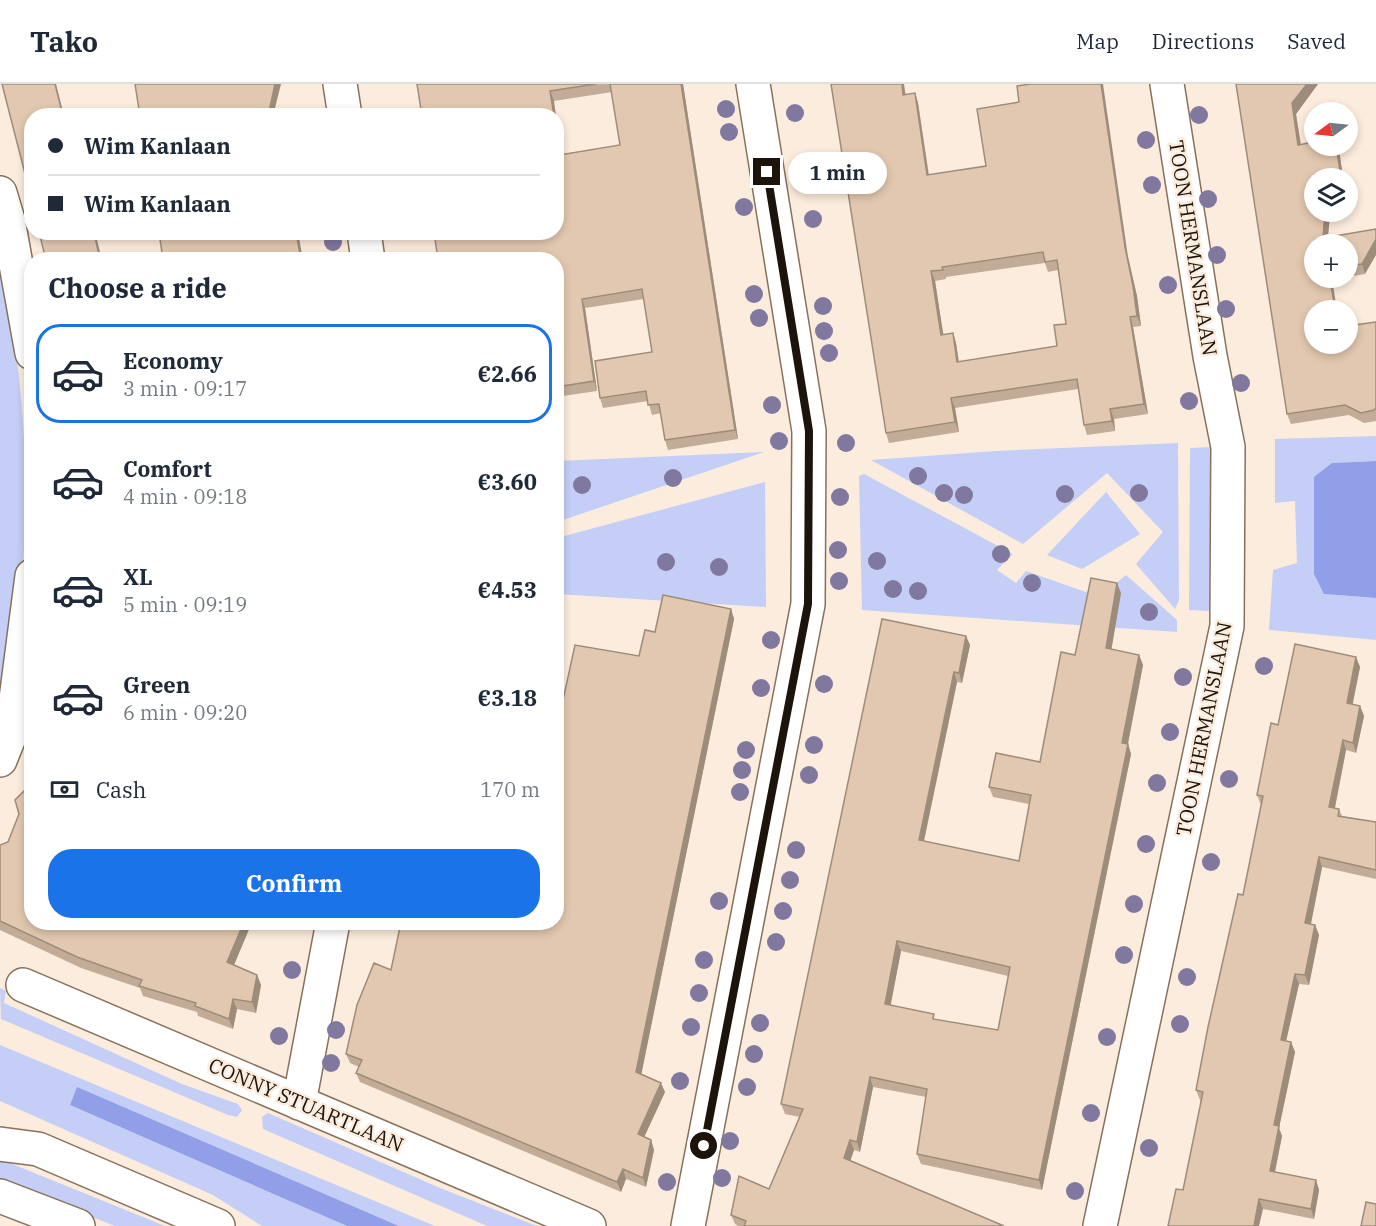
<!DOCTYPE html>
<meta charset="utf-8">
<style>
:root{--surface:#fff;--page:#f6f6f7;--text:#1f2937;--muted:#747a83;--line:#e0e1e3;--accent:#1a73e8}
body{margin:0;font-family:"IBM Plex Serif",serif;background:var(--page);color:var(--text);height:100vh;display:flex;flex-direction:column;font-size:22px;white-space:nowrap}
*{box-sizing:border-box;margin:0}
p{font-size:20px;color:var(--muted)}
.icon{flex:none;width:33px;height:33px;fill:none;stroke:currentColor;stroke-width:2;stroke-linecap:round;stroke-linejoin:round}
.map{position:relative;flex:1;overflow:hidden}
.side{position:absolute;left:24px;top:168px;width:540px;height:678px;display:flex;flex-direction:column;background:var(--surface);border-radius:24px;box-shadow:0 3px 9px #0003}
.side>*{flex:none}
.guide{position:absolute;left:24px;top:24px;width:540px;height:132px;border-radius:24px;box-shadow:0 3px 9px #0003;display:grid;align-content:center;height:132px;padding:0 24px;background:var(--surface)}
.needle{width:39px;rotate:255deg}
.buttons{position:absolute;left:1304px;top:18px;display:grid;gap:12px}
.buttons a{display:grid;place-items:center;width:54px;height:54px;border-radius:50%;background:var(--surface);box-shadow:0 3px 9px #0003;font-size:30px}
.end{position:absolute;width:27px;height:27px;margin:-14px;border:8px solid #1c130a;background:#fff;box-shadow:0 0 0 3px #fff}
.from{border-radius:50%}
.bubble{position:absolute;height:42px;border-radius:21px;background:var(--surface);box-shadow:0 3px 9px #0003;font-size:20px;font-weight:700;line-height:42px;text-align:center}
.guide b{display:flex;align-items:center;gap:21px;height:57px;font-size:22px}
.guide b+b{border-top:2px solid var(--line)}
.guide i{width:15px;height:15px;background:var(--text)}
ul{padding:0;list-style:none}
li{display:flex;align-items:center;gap:18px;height:99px;margin:0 12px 9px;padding:0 12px;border:3px solid transparent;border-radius:24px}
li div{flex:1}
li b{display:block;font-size:22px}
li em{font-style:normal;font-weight:700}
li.on{border-color:var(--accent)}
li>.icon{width:54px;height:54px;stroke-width:1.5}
h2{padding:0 24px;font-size:27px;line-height:72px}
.pay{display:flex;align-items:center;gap:15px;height:66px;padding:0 24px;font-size:22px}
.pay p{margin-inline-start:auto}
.button{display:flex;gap:12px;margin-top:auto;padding:12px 24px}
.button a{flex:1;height:69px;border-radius:24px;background:var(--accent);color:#fff;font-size:24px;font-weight:700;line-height:69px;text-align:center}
header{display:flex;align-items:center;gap:36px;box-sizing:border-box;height:84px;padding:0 30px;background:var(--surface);border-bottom:2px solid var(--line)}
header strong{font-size:28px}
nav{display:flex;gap:33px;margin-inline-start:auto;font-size:21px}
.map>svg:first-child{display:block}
.green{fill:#c4cef6}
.water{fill:#909fe8}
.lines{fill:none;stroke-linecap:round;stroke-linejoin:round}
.minor-casing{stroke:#88715b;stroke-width:36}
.major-casing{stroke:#88715b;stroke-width:36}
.minor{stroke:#fff;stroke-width:33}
.major{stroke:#fff;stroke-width:33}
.tree{fill:#80789f}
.wall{fill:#c2ac97;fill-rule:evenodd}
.shaded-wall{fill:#9e8c7b}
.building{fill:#e2c8b0;stroke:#9e8c7b;stroke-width:1.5;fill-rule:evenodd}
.route{stroke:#1c130a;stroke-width:8}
.labels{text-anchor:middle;stroke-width:5;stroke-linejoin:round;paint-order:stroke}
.street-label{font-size:20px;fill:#1c130a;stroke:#fcecdd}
</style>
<header>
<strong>Tako</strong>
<nav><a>Map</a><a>Directions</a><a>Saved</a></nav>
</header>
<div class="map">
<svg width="1376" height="1142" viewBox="0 0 1376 1142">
<rect width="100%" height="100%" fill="#fcecdd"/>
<path class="green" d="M0 182C33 320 35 493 0 631Z
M1376 352V377L1332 379 1324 510 1376 514V556L1269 546 1273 486 1297 479 1295 417 1275 419V355Z
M1178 359 1179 516 1175 525 1136 480 1163 448 1107 389 1023 460 871 376 996 367Z
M1211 363 1209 527 1189 526 1190 364Z
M764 368 557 438V377Z
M864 390 1013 470 997 486 1016 499 1026 487 1100 513 1126 491 1177 536V548L862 526 859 392Z
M765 398 766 523 557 510V454Z
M1106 408 1140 450 1082 485 1047 471Z
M0 904 6 907 4 919 182 1000 238 1020 242 1026 237 1033 228 1031 1 935Z
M0 961 435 1142H399L77 1004 70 1021 347 1142H262L213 1111 0 1017Z
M268 1029 440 1104 537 1142H487L263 1045 262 1033Z
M0 1075 165 1142H115L0 1097Z"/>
<path class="water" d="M1376 377V514L1324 510 1314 490V393L1332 379Z
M77 1003 399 1142H347L70 1021Z"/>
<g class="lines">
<defs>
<path id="minor" d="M340 0 345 32
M0 109 8 136 32 269
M364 148 368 176
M0 676 12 646 32 492
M23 901 589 1142
M299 1019 333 838
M688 1142 808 520 809 347 753 0
M1100 1142 1227 542 1228 363 1210 272 1167 0"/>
<path id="major" d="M0 1060 38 1065 218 1142
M0 1112 78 1142"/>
</defs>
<use href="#minor" class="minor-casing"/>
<use href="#major" class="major-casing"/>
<use href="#minor" class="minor"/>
<use href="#major" class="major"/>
</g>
<g class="tree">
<circle cx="726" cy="25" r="9"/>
<circle cx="795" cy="29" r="9"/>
<circle cx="1199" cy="31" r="9"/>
<circle cx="729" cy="48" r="9"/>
<circle cx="1146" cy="56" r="9"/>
<circle cx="803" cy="88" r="9"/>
<circle cx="1152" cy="101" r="9"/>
<circle cx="1208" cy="115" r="9"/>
<circle cx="744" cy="123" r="9"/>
<circle cx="813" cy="135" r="9"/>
<circle cx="333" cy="158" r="9"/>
<circle cx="1217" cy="171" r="9"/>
<circle cx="1168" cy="201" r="9"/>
<circle cx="754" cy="210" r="9"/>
<circle cx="823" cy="222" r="9"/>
<circle cx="1226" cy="225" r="9"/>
<circle cx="759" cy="234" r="9"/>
<circle cx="824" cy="247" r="9"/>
<circle cx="829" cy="269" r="9"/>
<circle cx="1241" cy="299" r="9"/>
<circle cx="1189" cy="317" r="9"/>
<circle cx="772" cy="321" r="9"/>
<circle cx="779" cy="357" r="9"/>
<circle cx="846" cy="359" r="9"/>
<circle cx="918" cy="392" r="9"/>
<circle cx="673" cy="394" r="9"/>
<circle cx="582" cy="401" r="9"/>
<circle cx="944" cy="409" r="9"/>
<circle cx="1139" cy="409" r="9"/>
<circle cx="1065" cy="410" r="9"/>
<circle cx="964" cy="411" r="9"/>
<circle cx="840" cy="413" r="9"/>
<circle cx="838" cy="466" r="9"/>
<circle cx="1001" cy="470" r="9"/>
<circle cx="877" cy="477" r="9"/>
<circle cx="666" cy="478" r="9"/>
<circle cx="719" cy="483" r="9"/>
<circle cx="839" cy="497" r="9"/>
<circle cx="1032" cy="499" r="9"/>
<circle cx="893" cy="505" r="9"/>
<circle cx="918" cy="507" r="9"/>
<circle cx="1149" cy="528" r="9"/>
<circle cx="771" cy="556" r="9"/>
<circle cx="1264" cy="582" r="9"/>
<circle cx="1183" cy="593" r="9"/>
<circle cx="824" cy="600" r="9"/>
<circle cx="761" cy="604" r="9"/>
<circle cx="1170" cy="648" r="9"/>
<circle cx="814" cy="661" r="9"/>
<circle cx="746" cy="666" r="9"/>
<circle cx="742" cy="686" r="9"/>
<circle cx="809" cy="691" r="9"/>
<circle cx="1229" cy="695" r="9"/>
<circle cx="1157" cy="699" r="9"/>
<circle cx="740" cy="708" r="9"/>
<circle cx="1146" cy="760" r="9"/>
<circle cx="796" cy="766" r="9"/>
<circle cx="1211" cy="778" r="9"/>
<circle cx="790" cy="796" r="9"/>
<circle cx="719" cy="817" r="9"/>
<circle cx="1134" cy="820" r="9"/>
<circle cx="783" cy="827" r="9"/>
<circle cx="776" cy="858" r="9"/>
<circle cx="1124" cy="871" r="9"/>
<circle cx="704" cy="876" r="9"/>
<circle cx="292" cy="886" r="9"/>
<circle cx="1187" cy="893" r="9"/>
<circle cx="699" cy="909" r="9"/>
<circle cx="760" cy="939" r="9"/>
<circle cx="1180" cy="940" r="9"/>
<circle cx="691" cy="943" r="9"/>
<circle cx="336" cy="946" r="9"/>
<circle cx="279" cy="952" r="9"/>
<circle cx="1107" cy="953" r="9"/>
<circle cx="754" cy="970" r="9"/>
<circle cx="331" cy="979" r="9"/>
<circle cx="680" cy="997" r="9"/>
<circle cx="747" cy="1003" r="9"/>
<circle cx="1091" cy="1029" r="9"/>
<circle cx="730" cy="1057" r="9"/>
<circle cx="1149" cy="1064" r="9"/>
<circle cx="722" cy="1094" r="9"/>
<circle cx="667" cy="1098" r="9"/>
<circle cx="1075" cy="1107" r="9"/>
</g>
<path class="wall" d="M417 0H683L738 355 668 366 665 356 661 329 652 331 648 317 603 324 600 314 652 268 644 215 585 224 597 307 556 313V35L562 70 620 61 612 8 554 17Z
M1236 0H1318L1296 30 1301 60 1339 65 1343 94H1314V128H1328L1330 131 1328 153 1376 145 1365 190 1347 193V160L1314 194H1343L1332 195 1314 260 1376 238V337L1364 339 1349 331 1291 340 1287 330Z
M915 9 918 19 929 91 1128 173 1137 212 1141 242 1133 243 1148 330 1114 335 1115 347 1087 351 1084 341 1078 305 955 324 959 348 889 359 886 349 905 11ZM1045 179 1048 188 1058 186 1066 240 1057 262 959 278 956 259 953 249 943 251 935 197 946 195V193Z
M1121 509 1111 565 1139 571 1143 581 1128 660 1131 670 1042 1106 921 1080 917 1070 926 1013 873 1003 860 1068 854 1066 850 1077 1004 1142H738L735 1140 731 1131 769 1105 800 1033 785 1030 781 1020 966 552 970 561 962 599 957 598 924 757 1019 777 1029 720 993 713 989 703 1040 678 1075 571ZM901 867 1008 892 998 946 936 936 890 921Z
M731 525 734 535 641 990 665 1008 644 1053 651 1056 654 1066 646 1103 626 1095 621 1108 360 998 356 989 359 983 350 979 346 970 391 886 639 572 655 548Z
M1356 573 1360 583 1352 620 1360 622 1364 632 1356 669 1346 666 1335 724 1339 725 1342 732 1376 738V795L1322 783 1311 840 1315 841 1319 851 1309 901 1299 900 1286 957 1291 958 1295 968 1279 1044 1282 1052 1275 1088 1316 1096 1319 1106 1314 1135 1263 1125 1183 1106 1201 1017 1200 1016 1196 1006 1243 811 1261 721 1257 711 1278 641Z
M27 704 252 838 234 881 257 891 261 901 256 929 237 925 233 945 198 932 197 928 143 912 140 904 81 884 0 846V788L8 758 19 730Z"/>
<path class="shaded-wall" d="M55 0H56L64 32H63Z
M275 0H281L273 32H268Z
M681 0H683L738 355 735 346Z
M902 0H904L907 21 903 11Z
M1101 0H1103L1128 173 1137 212 1141 242 1137 232 1125 163Z
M1307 0H1318L1296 30 1302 71 1298 61 1292 19Z
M550 7 554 17 556 32H554Z
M915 9 918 19 930 101 927 91Z
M556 35 564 80 560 71 556 48Z
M1336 62H1337L1339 65 1343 94 1340 87Z
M1325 128H1328L1330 131 1327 160 1323 154Z
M94 148H95L102 176H100Z
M296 148H298L303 176H301Z
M1376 155V171L1365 190 1362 180Z
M931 187 935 197 945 261 941 251Z
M1330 194H1332V195L1337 226H1335Z
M582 215 585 224 597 307 594 297Z
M1130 233 1133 243 1148 330 1144 320Z
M953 249 956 259 960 288 957 278Z
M951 314 955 324 959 348 955 338Z
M1110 325 1114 335 1115 347 1112 337Z
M1117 499 1121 509 1110 574 1106 564Z
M731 525 734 535 640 997 636 988Z
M966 552 970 561 962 599 959 589Z
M1139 571 1143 581 1126 669 1122 659Z
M1356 573 1360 583 1351 629 1347 619Z
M954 588 957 598 922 766 919 756Z
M1360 622 1364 632 1356 669 1353 659Z
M1343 656 1346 666 1333 733 1329 723Z
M1128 660 1131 670 1042 1106 1039 1096Z
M1319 773 1322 783 1309 849 1305 839Z
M244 838H252L231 888 227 878Z
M1315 841 1319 851 1309 901 1305 891Z
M897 857 901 867 889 930 885 920Z
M1295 890 1299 900 1284 966 1281 956Z
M257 891 261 901 256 929 252 918Z
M233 915 237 925 233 945 229 935Z
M1291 958 1295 968 1279 1044 1282 1052 1273 1097 1270 1087 1274 1041Z
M870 993 873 1003 860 1068 857 1058Z
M661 999 665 1008 641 1060 638 1050Z
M651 1056 654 1066 646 1103 643 1094Z
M850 1056 854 1066 848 1084 844 1074Z
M623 1085 626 1095 621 1108 617 1098Z
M1316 1096 1319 1106 1314 1135 1311 1125Z
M1259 1115 1263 1125 1259 1142H1254Z"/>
<path class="building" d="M2 0H55L63 32H32V117Z
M135 0H275L268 32H140Z
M417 0H596L550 7 554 32H422Z
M610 0H681L735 346 665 356 659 320 648 321 646 307 600 314 595 277 652 268 642 205 582 215 594 297 556 303V176H438L434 148H556V48L560 71 620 61Z
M831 0H902L903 11 915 9 927 91 986 82 977 25 1019 18 1017 2 1030 0H1101L1125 163 1133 202 1137 232 1130 233 1144 320 1110 325 1112 337 1084 341 1077 295 951 314 955 338 886 349ZM1043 168 1045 178 1057 176 1066 240 1054 241 1057 262 957 278 953 249 941 251 931 187 943 186 942 183Z
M1236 0H1307L1292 19 1298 61 1314 58V62H1336L1340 87 1314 91 1315 94H1314V128H1325L1323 154 1376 145V155L1362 180 1347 182V160H1314V194H1330L1335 226H1314V260H1347V242L1376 238V324L1374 326 1361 329 1345 321 1287 330Z
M39 148H94L100 176H46Z
M159 148H296L301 176H163Z
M1091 494 1117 499 1106 564 1139 571 1122 659 1128 660 1039 1096 917 1070 927 1005 870 993 857 1058 850 1056 844 1074 1004 1142H744L746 1137 731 1131 739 1092 769 1105 803 1025 781 1020 882 535 966 552 959 589 954 588 919 756 1019 777 1031 711 989 703 996 669 1040 678 1061 568 1075 571ZM897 857 1010 883 998 946 933 935 934 930 885 920Z
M663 511 731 525 636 988 661 999 638 1050 651 1056 643 1094 623 1085 617 1098 356 989 362 976 346 970 357 921 374 879 391 886 401 838H556V648L575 561 639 572 645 546 655 548Z
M1295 560 1356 573 1347 619 1360 622 1353 659 1343 656 1329 723 1339 725 1338 732 1376 738V786L1319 773 1305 839 1315 841 1305 891 1295 890 1281 956 1291 958 1274 1041 1279 1042 1270 1087 1316 1096 1311 1125 1259 1115 1254 1142H1168L1176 1105 1183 1106 1203 1008 1196 1006 1208 943 1238 810 1243 811 1263 712 1257 711 1271 639 1278 641Z
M32 635V658L27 640Z
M32 688V838H244L227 878 257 891 252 918 233 915 229 935 195 922 196 919 139 902 142 896 77 873 0 837V761L8 758 19 730 15 716 27 704Z
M1366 1118 1376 1120V1142H1361Z"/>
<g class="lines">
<path class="route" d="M704 1062 808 520 809 347 767 88"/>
</g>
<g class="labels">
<g class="street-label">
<text transform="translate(1193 164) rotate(81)" y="7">TOON HERMANSLAAN</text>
<text transform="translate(1204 645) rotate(-79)" y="7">TOON HERMANSLAAN</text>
<text transform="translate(306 1021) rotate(23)" y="7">CONNY STUARTLAAN</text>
</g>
</g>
</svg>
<div class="buttons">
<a><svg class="needle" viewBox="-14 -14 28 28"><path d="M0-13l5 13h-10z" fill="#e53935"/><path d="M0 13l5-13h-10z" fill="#747a83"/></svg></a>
<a><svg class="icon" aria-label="layers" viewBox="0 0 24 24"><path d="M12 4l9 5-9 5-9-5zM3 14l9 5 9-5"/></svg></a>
<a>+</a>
<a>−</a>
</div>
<i class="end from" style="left:704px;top:1062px"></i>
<i class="end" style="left:767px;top:88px"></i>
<div class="bubble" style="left:788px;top:68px;width:99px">1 min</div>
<div class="guide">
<b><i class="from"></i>Wim Kanlaan</b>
<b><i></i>Wim Kanlaan</b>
</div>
<section class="side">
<h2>Choose a ride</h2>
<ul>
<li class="on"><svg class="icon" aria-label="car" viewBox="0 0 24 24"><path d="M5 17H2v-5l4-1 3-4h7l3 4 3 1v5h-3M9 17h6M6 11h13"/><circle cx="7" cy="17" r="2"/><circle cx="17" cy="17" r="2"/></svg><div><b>Economy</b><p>3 min · 09:17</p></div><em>€2.66</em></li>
<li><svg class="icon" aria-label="car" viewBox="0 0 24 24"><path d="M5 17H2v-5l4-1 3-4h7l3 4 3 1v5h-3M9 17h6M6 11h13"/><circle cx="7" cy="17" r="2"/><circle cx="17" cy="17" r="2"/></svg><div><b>Comfort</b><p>4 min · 09:18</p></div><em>€3.60</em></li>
<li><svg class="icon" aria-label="car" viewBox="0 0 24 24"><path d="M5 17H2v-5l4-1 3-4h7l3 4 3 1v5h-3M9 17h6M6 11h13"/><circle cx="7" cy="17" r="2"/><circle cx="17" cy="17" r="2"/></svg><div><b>XL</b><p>5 min · 09:19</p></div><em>€4.53</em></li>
<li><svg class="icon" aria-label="car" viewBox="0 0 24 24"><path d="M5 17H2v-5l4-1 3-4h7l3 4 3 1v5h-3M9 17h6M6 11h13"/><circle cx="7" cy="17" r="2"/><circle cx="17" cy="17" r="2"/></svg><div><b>Green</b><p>6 min · 09:20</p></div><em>€3.18</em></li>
</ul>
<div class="pay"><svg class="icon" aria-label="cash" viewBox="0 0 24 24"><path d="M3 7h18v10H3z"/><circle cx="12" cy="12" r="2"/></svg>Cash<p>170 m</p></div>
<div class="button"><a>Confirm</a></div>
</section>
</div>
